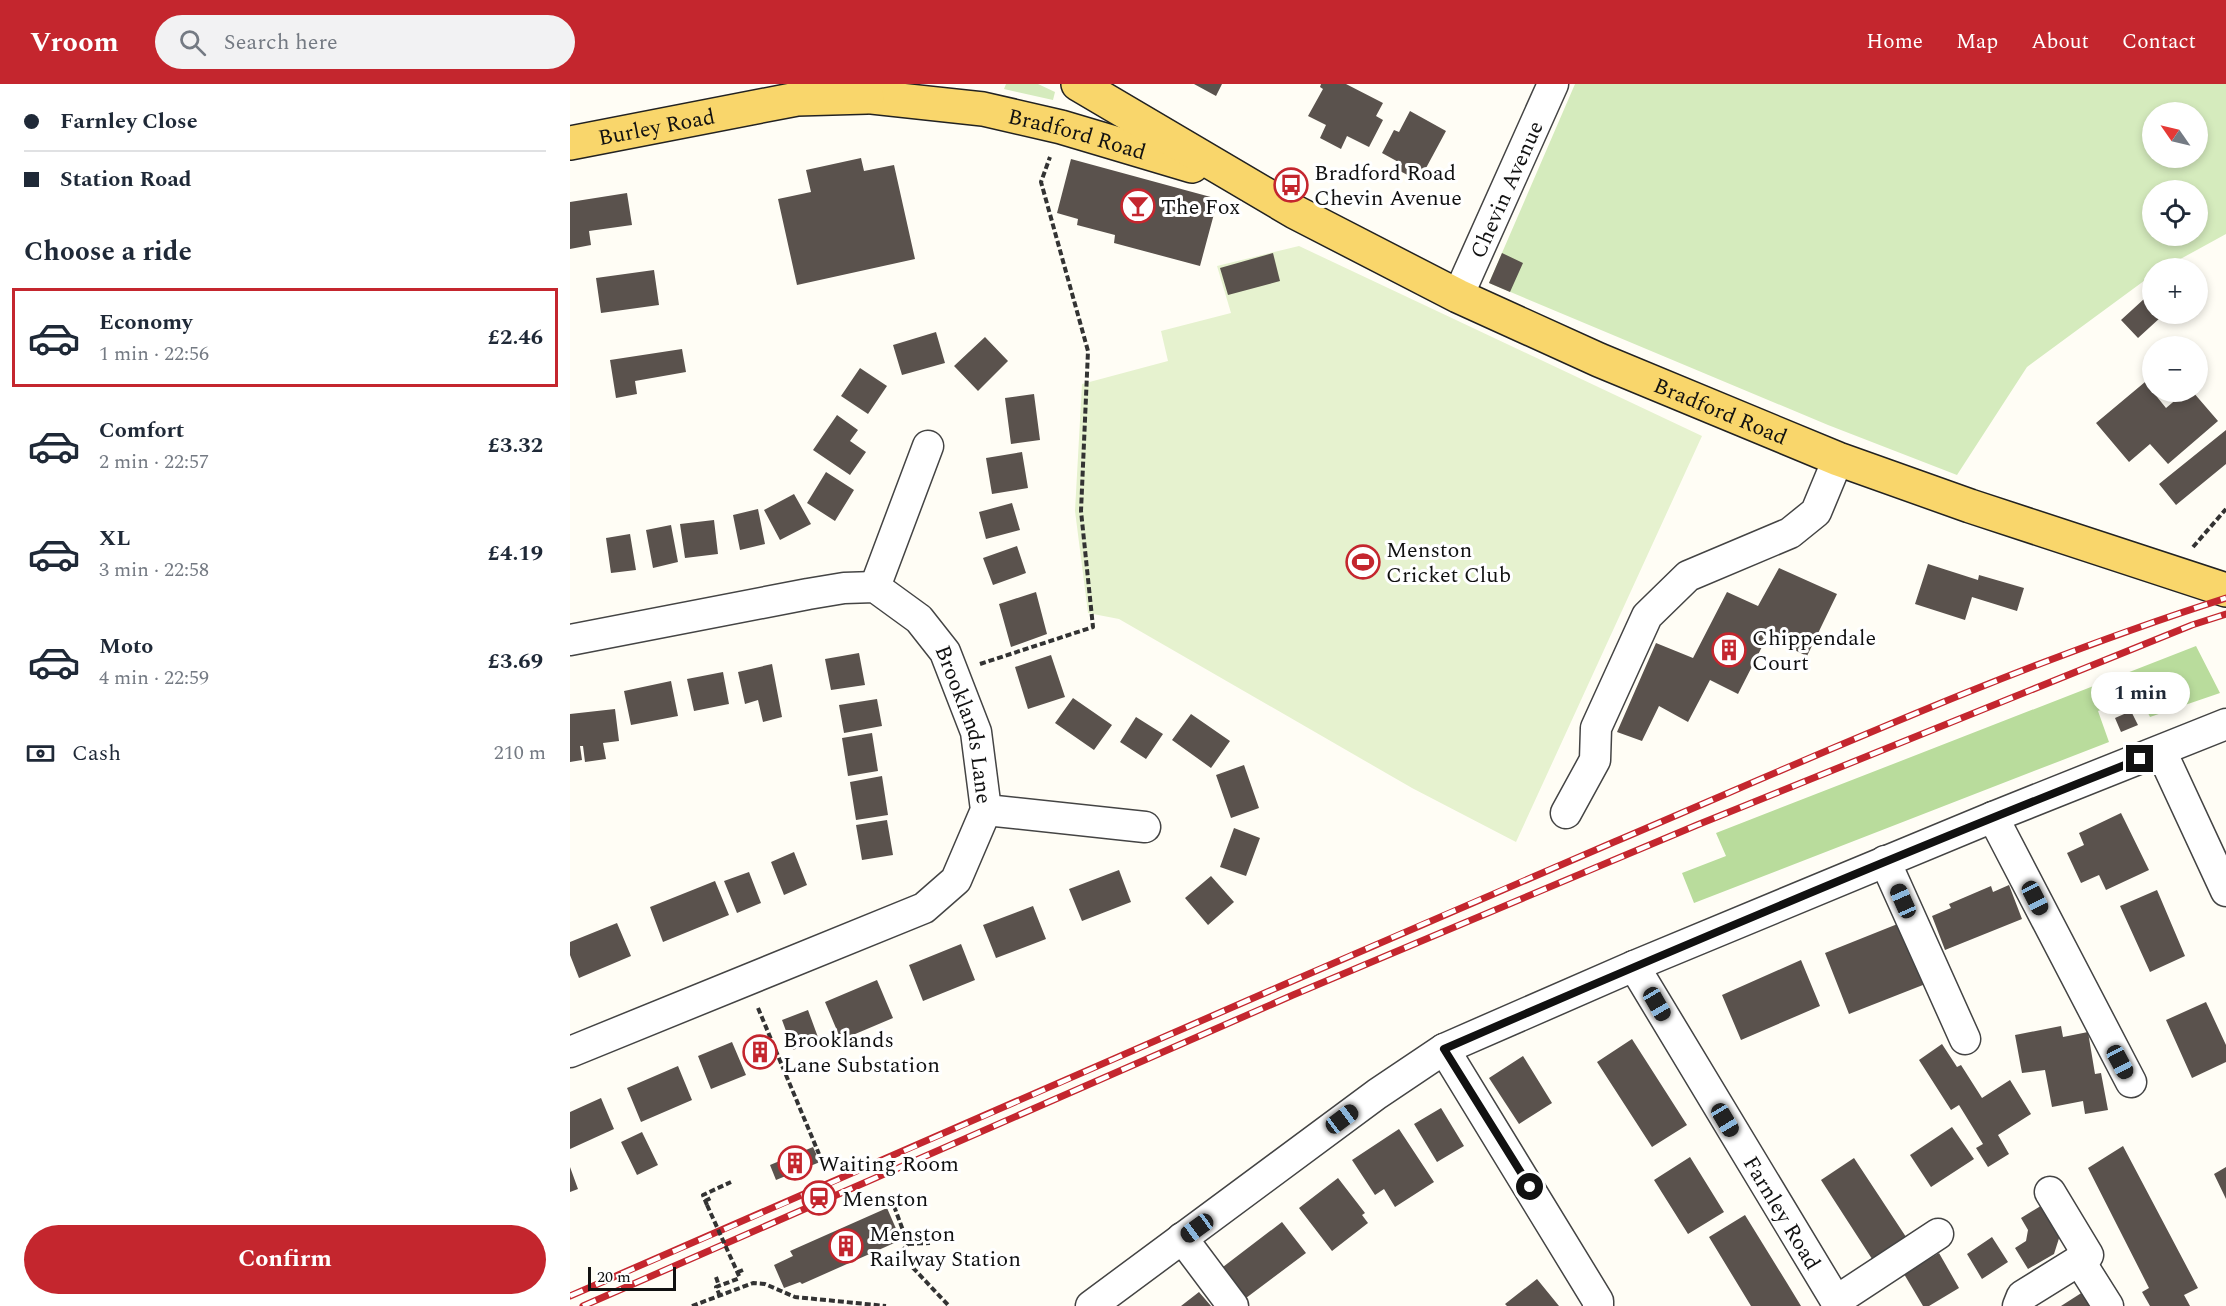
<!DOCTYPE html>
<meta charset="utf-8">
<style>
:root{--surface:#fff;--page:#f2f2f3;--text:#1f2937;--muted:#747a83;--line:#e0e1e3;--accent:#c4262e}
body{margin:0;font-family:Spectral,serif;background:var(--page);color:var(--text);height:100vh;display:flex;flex-direction:column;font-size:22px;white-space:nowrap}
*{box-sizing:border-box;margin:0}
p{font-size:20px;color:var(--muted)}
.icon{flex:none;width:33px;height:33px;fill:none;stroke:currentColor;stroke-width:2;stroke-linecap:round;stroke-linejoin:round}
.map{position:relative;flex:1;overflow:hidden}
.panel{display:flex;flex-direction:column;background:var(--surface);width:570px}
.panel>*{flex:none}
.hud{display:grid;align-content:center;height:132px;padding:0 24px;background:var(--surface)}
.needle{width:39px;rotate:304deg}
.fabs{position:absolute;left:1572px;top:18px;display:grid;gap:12px}
.fabs a{display:grid;place-items:center;width:66px;height:66px;border-radius:50%;background:var(--surface);box-shadow:0 3px 9px #0003;font-size:30px}
.scale{position:absolute;left:18px;bottom:15px;width:88px;box-sizing:border-box;padding-left:6px;border:3px solid #111;border-top:0;font-size:16px;line-height:21px;white-space:nowrap;color:#111;-webkit-text-stroke:4px #fff;paint-order:stroke}
.end{position:absolute;width:27px;height:27px;margin:-14px;border:8px solid #111;background:#fff;box-shadow:0 0 0 3px #fff}
.from{border-radius:50%}
.bubble{position:absolute;height:42px;border-radius:21px;background:var(--surface);box-shadow:0 3px 9px #0003;font-size:20px;font-weight:700;line-height:42px;text-align:center}
.car{position:absolute;width:18px;height:36px;margin:-18px -9px;border-radius:8px;box-shadow:0 0 4px 2px #0007;background:linear-gradient(#222 24%,#8ab4d8 0 40%,#222 0 76%,#8ab4d8 0 86%,#222 0)}
.hud b{display:flex;align-items:center;gap:21px;height:57px;font-size:22px}
.hud b+b{border-top:2px solid var(--line)}
.hud i{width:15px;height:15px;background:var(--text)}
ul{padding:0;list-style:none}
li{display:flex;align-items:center;gap:18px;height:99px;margin:0 12px 9px;padding:0 12px;border:3px solid transparent;border-radius:0px}
li div{flex:1}
li b{display:block;font-size:22px}
li em{font-style:normal;font-weight:700}
li.selected{border-color:var(--accent)}
li>.icon{width:54px;height:54px;stroke-width:1.5}
h2{padding:0 24px;font-size:27px;line-height:72px}
.pay{display:flex;align-items:center;gap:15px;height:66px;padding:0 24px;font-size:22px}
.pay p{margin-inline-start:auto}
.cta{display:flex;gap:12px;margin-top:auto;padding:12px 24px}
.cta a{flex:1;height:69px;border-radius:36px;background:var(--accent);color:#fff;font-size:24px;font-weight:700;line-height:69px;text-align:center}
header{display:flex;align-items:center;gap:36px;box-sizing:border-box;height:84px;padding:0 30px;background:var(--accent);color:#fff}
header strong{font-size:28px}
nav{display:flex;gap:33px;margin-inline-start:auto;font-size:21px}
.search{width:420px;height:54px;background:var(--page);display:flex;align-items:center;gap:15px;box-sizing:border-box;padding:0 21px;border-radius:33px;color:var(--muted);font-size:22px}
main{display:flex;flex:1;min-height:0}
.map>svg:first-child{display:block}
.green{fill:#d5ebbd;fill-rule:evenodd}
.forest{fill:#b9dc9c}
.pitch{fill:#e6f2cf}
.building{fill:#5a524d}
.lines{fill:none;stroke-linecap:round;stroke-linejoin:round}
.minor-casing{stroke:#444;stroke-width:33}
.major-casing{stroke:#222;stroke-width:36}
.path{stroke:#333;stroke-width:4;stroke-dasharray:6 3;stroke-linecap:butt}
.minor{stroke:#fff;stroke-width:30}
.major{stroke:#f9d66b;stroke-width:33}
.rail-casing{stroke:#c4262e;stroke-width:7}
.rail{stroke:#fff;stroke-width:4.5;stroke-dasharray:14;stroke-linecap:butt}
.path-bridge{stroke:#333;stroke-width:4;stroke-dasharray:6 3;stroke-linecap:butt}
.route{stroke:#111;stroke-width:8}
.labels{text-anchor:middle;stroke-width:6;stroke-linejoin:round;paint-order:stroke}
.street-label{font-size:22px;fill:#111;stroke:#fff}
.poi-label{font-size:22px;fill:#111;stroke:#fff;text-anchor:start}
</style>
<header>
<strong>Vroom</strong>
<div class="search"><svg class="icon" aria-label="search" viewBox="0 0 24 24"><circle cx="10" cy="10" r="6"/><path d="M15 15l6 6"/></svg>Search here</div>
<nav><a>Home</a><a>Map</a><a>About</a><a>Contact</a></nav>
</header>
<main>
<section class="panel">
<div class="hud">
<b><i class="from"></i>Farnley Close</b>
<b><i></i>Station Road</b>
</div>
<h2>Choose a ride</h2>
<ul>
<li class="selected"><svg class="icon" aria-label="car" viewBox="0 0 24 24"><path d="M5 17H2v-5l4-1 3-4h7l3 4 3 1v5h-3M9 17h6M6 11h13"/><circle cx="7" cy="17" r="2"/><circle cx="17" cy="17" r="2"/></svg><div><b>Economy</b><p>1 min · 22:56</p></div><em>£2.46</em></li>
<li><svg class="icon" aria-label="car" viewBox="0 0 24 24"><path d="M5 17H2v-5l4-1 3-4h7l3 4 3 1v5h-3M9 17h6M6 11h13"/><circle cx="7" cy="17" r="2"/><circle cx="17" cy="17" r="2"/></svg><div><b>Comfort</b><p>2 min · 22:57</p></div><em>£3.32</em></li>
<li><svg class="icon" aria-label="car" viewBox="0 0 24 24"><path d="M5 17H2v-5l4-1 3-4h7l3 4 3 1v5h-3M9 17h6M6 11h13"/><circle cx="7" cy="17" r="2"/><circle cx="17" cy="17" r="2"/></svg><div><b>XL</b><p>3 min · 22:58</p></div><em>£4.19</em></li>
<li><svg class="icon" aria-label="car" viewBox="0 0 24 24"><path d="M5 17H2v-5l4-1 3-4h7l3 4 3 1v5h-3M9 17h6M6 11h13"/><circle cx="7" cy="17" r="2"/><circle cx="17" cy="17" r="2"/></svg><div><b>Moto</b><p>4 min · 22:59</p></div><em>£3.69</em></li>
</ul>
<div class="pay"><svg class="icon" aria-label="cash" viewBox="0 0 24 24"><path d="M3 7h18v10H3z"/><circle cx="12" cy="12" r="2"/></svg>Cash<p>210 m</p></div>
<div class="cta"><a>Confirm</a></div>
</section>
<div class="map">
<svg width="1656" height="1222" viewBox="0 0 1656 1222">
<rect width="100%" height="100%" fill="#fffdf5"/>
<path class="green" d="M436 0H468L485 8 483 16 434 5Z
M1005 0H1656V150L1594 184H1582V191L1457 283 1387 391 1258 341 919 199ZM1582 28H1628V74H1582ZM1582 106H1628V152H1582Z"/>
<path class="forest" d="M1626 562 1650 609 1580 633 1569 611 1528 627 1539 658 1124 819 1112 789 1156 772 1146 749Z"/>
<path class="pitch" d="M729 162 1132 352 946 758 842 704 549 535 518 529 505 427 512 300 598 277 591 247 661 229 647 182Z"/>
<path class="building" d="M624 0H652L646 12Z
M751 0H776L813 19 806 32 813 36 799 63 777 52 771 65 750 54 756 41 738 32 753 5 750 3Z
M840 27 876 47 849 97 828 86 832 80 812 69 824 46 829 48Z
M291 74 294 87 324 81 345 175 227 201 208 115 241 108 236 86Z
M501 75 648 115 630 182 544 159 545 151 507 141 508 135 487 129Z
M57 109 62 141 19 147 21 161 0 165V118Z
M703 169 710 197 658 211 650 184Z
M932 169 953 179 940 208 919 199Z
M84 186 89 221 31 229 26 194Z
M1574 215 1582 224V230L1591 233 1568 254 1551 236Z
M366 248 375 279 332 291 323 261Z
M415 253 438 277 408 307 384 282Z
M112 265 116 288 65 297 67 310 46 314 40 276Z
M290 284 317 302 298 330 271 312Z
M1575 298 1596 324 1615 308H1623L1648 337 1598 380 1580 360 1559 378 1526 339Z
M464 310 470 356 441 360 435 314Z
M267 331 288 346 280 357 296 368 280 391 243 366Z
M1656 346V380L1606 421 1589 400Z
M452 368 458 404 422 410 416 374Z
M256 388 284 406 265 437 237 419Z
M224 410 241 440 210 456 194 426Z
M442 419 450 446 416 455 409 428Z
M188 425 195 460 170 466 163 431Z
M144 436 148 470 115 474 110 440Z
M101 441 108 478 83 484 76 446Z
M60 450 66 486 41 489 36 454Z
M447 462 456 489 423 501 413 474Z
M1358 480 1408 496 1409 491 1454 504 1447 527 1402 513 1395 536 1345 520Z
M1209 484 1267 510 1237 572 1197 553 1168 610 1140 596 1118 638 1089 622 1072 657 1047 648 1086 559 1123 574 1157 508 1188 522Z
M466 508 477 550 441 563 429 520Z
M289 569 295 601 261 606 255 575Z
M481 571 495 613 458 625 445 583Z
M202 580 212 633 193 638 188 616 175 620 168 588Z
M153 588 159 620 124 627 117 595Z
M101 597 108 632 61 641 54 607Z
M503 614 542 641 524 666 485 639Z
M307 615 312 642 274 649 269 621Z
M45 625 49 657 33 659 36 675 15 678 13 662H10L12 676 0 678V630Z
M1561 627 1568 641 1551 648 1545 634Z
M621 630 660 657 641 684 602 656Z
M566 633 593 650 576 675 550 658Z
M302 649 308 687 278 692 272 654Z
M674 681 689 724 661 734 646 691Z
M312 692 318 731 286 736 280 698Z
M1551 729 1579 786 1536 806 1529 791 1511 799 1497 769 1514 761 1509 749Z
M317 736 323 771 292 776 286 741Z
M664 744 690 754 676 792 650 783Z
M224 768 237 801 214 811 201 778Z
M549 786 561 818 512 837 499 805Z
M179 788 191 819 167 829 154 797Z
M641 792 664 818 638 841 615 814Z
M145 797 159 831 93 858 80 823Z
M1439 801 1452 835 1375 866 1362 832 1381 824 1379 820 1421 802 1423 808Z
M1587 806 1615 872 1580 888 1550 822Z
M463 822 476 855 426 874 413 841Z
M1335 837 1358 899 1279 930 1255 869Z
M47 839 61 872 9 894 0 871V858Z
M391 860 405 896 353 917 339 881Z
M1231 876 1250 922 1171 956 1152 911Z
M307 896 323 934 271 956 255 918Z
M1636 918 1656 961V978L1622 994 1596 936Z
M238 926 249 956 223 966 212 936Z
M1491 942 1493 953 1518 948 1525 990 1531 989 1538 1026 1515 1030 1513 1017 1482 1023 1475 986 1452 989 1445 951Z
M191 954 201 978 189 983 178 959Z
M1062 955 1117 1041 1082 1063 1027 978Z
M162 958 176 991 141 1005 128 972Z
M1372 960 1387 983 1391 981 1412 1014 1440 996 1461 1030 1428 1051 1439 1070 1418 1083 1406 1064 1413 1060 1389 1021 1381 1026 1349 976Z
M953 972 982 1019 949 1040 919 994Z
M108 982 122 1016 71 1038 57 1004Z
M31 1014 44 1045 0 1065V1028Z
M871 1024 894 1062 867 1078 844 1040Z
M1382 1043 1404 1075 1361 1103 1340 1071Z
M829 1045 864 1098 825 1123 814 1105 805 1111 782 1076Z
M72 1048 88 1081 67 1091 51 1058Z
M1553 1062 1628 1204 1614 1211 1620 1222H1580L1572 1208 1579 1204 1518 1084Z
M243 1063 250 1078 206 1096 200 1081Z
M1120 1073 1154 1128 1118 1150 1084 1096Z
M1284 1074 1340 1159 1306 1181 1251 1096Z
M0 1083 8 1105 0 1108Z
M1656 1083V1115L1644 1090Z
M768 1094 795 1129 792 1131 798 1139 762 1167 729 1124Z
M1474 1120 1491 1148 1484 1170 1458 1185 1445 1164 1456 1157 1458 1146 1451 1134Z
M317 1124 331 1156 232 1200 230 1198 214 1204 204 1181 223 1172 220 1167Z
M1175 1131 1217 1199 1231 1222H1181L1139 1153Z
M712 1138 736 1169 672 1217 649 1186Z
M1422 1153 1438 1178 1412 1195 1397 1170Z
M1369 1169 1389 1204 1359 1222H1353L1334 1190Z
M967 1195 989 1222H937L935 1220Z
M1516 1206 1526 1222H1491Z
M629 1208 641 1222H611Z"/>
<g class="lines">
<defs>
<g id="minor">
<path id="s1" d="M888 212 983 0"/>
<path d="M305 503 358 362"/>
<path id="s2" d="M0 556 238 510 274 504 305 503 349 535 375 568 406 648 416 726 386 796 354 824 0 968"/>
<path d="M1591 667 1656 807"/>
<path d="M416 726 575 743"/>
<path d="M996 729 1025 676 1026 644 1077 532 1118 492 1220 449 1246 428 1268 375"/>
<path d="M1423 733 1561 998"/>
<path d="M1315 777 1395 955"/>
<path id="s3" d="M1064 882 1269 1222"/>
<path d="M874 965 1028 1217V1222"/>
<path d="M612 1154 663 1222"/>
<path d="M1509 1176 1538 1222"/>
<path d="M1266 1217 1368 1150"/>
<path d="M521 1222 807 1010 874 965 1064 882 1423 733 1656 640"/>
<path d="M1448 1222 1452 1212 1518 1171 1480 1108"/>
</g>
<g id="major">
<path id="s4" d="M272 0 284 8 302 13 413 25 491 43 622 82"/>
<path id="s5" d="M508 0 725 128 888 212 1029 276 1268 375 1400 422 1656 506"/>
<path id="s6" d="M0 59 227 15 297 13"/>
</g>
</defs>
<use href="#minor" class="minor-casing"/>
<use href="#major" class="major-casing"/>
<path class="path" d="M1623 463 1656 425
M410 580 523 543 511 427 518 267 471 98 480 73
M188 924 249 1070
M135 1117 141 1114
M137 1121 133 1111 161 1098
M324 1122 338 1160 330 1170 379 1222
M338 1160 360 1159
M168 1188 173 1186
M146 1193 149 1202
M150 1212 146 1203 170 1194
M122 1222 183 1199 195 1200 225 1213 316 1222"/>
<use href="#minor" class="minor"/>
<use href="#major" class="major"/>
<defs>
<path id="rail" d="M0 1212C349 1062 695 907 1044 758 1246 672 1446 581 1656 514
M13 1222 723 911 1127 741 1622 541 1656 530"/>
</defs>
<use href="#rail" class="rail-casing"/>
<use href="#rail" class="rail"/>
<path class="path-bridge" d="M137 1121 170 1194"/>
</g>
<g class="lines">
<path class="route" d="M960 1103 874 965C1104 865 1336 767 1570 675"/>
</g>
<defs>
<symbol id="bus-ring" viewBox="-11 -11 22 22"><circle r="9.5" fill="#fff" stroke="#c4262e" stroke-width="1.5"/><path d="M-5-6H5V4H4V6H2V4H-2V6H-4V4H-5ZM-3.5-4V0h7V-4ZM-3.5 1.2v1.5H-2V1.2ZM2 1.2v1.5H3.5V1.2Z" fill="#c4262e"/></symbol>
<symbol id="bar-ring" viewBox="-11 -11 22 22"><circle r="9.5" fill="#fff" stroke="#c4262e" stroke-width="1.5"/><path d="M-6-5H6L.8 .8V4.5H3.5V6h-7V4.5H-.8V.8Z" fill="#c4262e"/></symbol>
<symbol id="stadium-ring" viewBox="-11 -11 22 22"><circle r="9.5" fill="#fff" stroke="#c4262e" stroke-width="1.5"/><path d="M0-5a6.5 5 0 1 0 0 10a6.5 5 0 1 0 0-10ZM-3.5-1.8h7v3.6h-7Z" fill="#c4262e"/></symbol>
<symbol id="building-ring" viewBox="-11 -11 22 22"><circle r="9.5" fill="#fff" stroke="#c4262e" stroke-width="1.5"/><path d="M-4-6H4V6H1V3H-1V6H-4ZM-2.5-4.3h1.7v1.8h-1.7ZM.8-4.3h1.7v1.8H.8ZM-2.5-1h1.7V.8h-1.7ZM.8-1h1.7V.8H.8Z" fill="#c4262e"/></symbol>
<symbol id="station-ring" viewBox="-11 -11 22 22"><circle r="9.5" fill="#fff" stroke="#c4262e" stroke-width="1.5"/><path d="M-3-6H3Q5-6 5-4V2Q5 4 3 4L4.5 6H3L1.5 4h-3L-3 6H-4.5L-3 4Q-5 4-5 2V-4Q-5-6-3-6ZM-3.5-4v3h7v-3ZM-3.5 1v1.5H-2V1ZM2 1v1.5H3.5V1Z" fill="#c4262e"/></symbol>
</defs>
<g fill-rule="evenodd">
<use href="#bus-ring" x="702" y="82" width="38" height="38"/>
<use href="#bar-ring" x="549" y="103" width="38" height="38"/>
<use href="#stadium-ring" x="774" y="459" width="38" height="38"/>
<use href="#building-ring" x="1140" y="547" width="38" height="38"/>
<use href="#building-ring" x="171" y="949" width="38" height="38"/>
<use href="#building-ring" x="206" y="1060" width="38" height="38"/>
<use href="#station-ring" x="230" y="1095" width="38" height="38"/>
<use href="#building-ring" x="257" y="1143" width="38" height="38"/>
</g>
<g class="labels">
<g class="street-label">
<text dy="8" stroke="none"><textPath href="#s6" startOffset="88">Burley Road</textPath></text>
<text dy="8" stroke="none"><textPath href="#s4" startOffset="242">Bradford Road</textPath></text>
<text dy="8" stroke="none"><textPath href="#s1" startOffset="117">Chevin Avenue</textPath></text>
<text dy="8" stroke="none"><textPath href="#s5" startOffset="722">Bradford Road</textPath></text>
<text dy="8" stroke="none"><textPath href="#s2" startOffset="482">Brooklands Lane</textPath></text>
<text dy="8" stroke="none"><textPath href="#s3" startOffset="288">Farnley Road</textPath></text>
</g>
<g class="poi-label">
<text x="744" y="96">Bradford Road<tspan x="744" dy="25">Chevin Avenue</tspan></text>
<text x="591" y="130">The Fox</text>
<text x="816" y="473">Menston<tspan x="816" dy="25">Cricket Club</tspan></text>
<text x="1182" y="561">Chippendale<tspan x="1182" dy="25">Court</tspan></text>
<text x="213" y="963">Brooklands<tspan x="213" dy="25">Lane Substation</tspan></text>
<text x="248" y="1087">Waiting Room</text>
<text x="272" y="1122">Menston</text>
<text x="299" y="1157">Menston<tspan x="299" dy="25">Railway Station</tspan></text>
</g>
</g>
</svg>
<div class="fabs">
<a><svg class="needle" viewBox="-14 -14 28 28"><path d="M0-13l5 13h-10z" fill="#e53935"/><path d="M0 13l5-13h-10z" fill="#747a83"/></svg></a>
<a><svg class="icon" aria-label="locate" viewBox="0 0 24 24"><circle cx="12" cy="12" r="6"/><path d="M12 2v4M12 18v4M2 12h4M18 12h4"/></svg></a>
<a>+</a>
<a>−</a>
</div>
<div class="scale">20 m</div>
<i class="end from" style="left:960px;top:1103px"></i>
<i class="end" style="left:1570px;top:675px"></i>
<div class="bubble" style="left:1521px;top:588px;width:99px">1 min</div>
<i class="car" style="left:1465px;top:814px;rotate:153deg"></i>
<i class="car" style="left:1333px;top:817px;rotate:336deg"></i>
<i class="car" style="left:1087px;top:920px;rotate:150deg"></i>
<i class="car" style="left:1550px;top:978px;rotate:152deg"></i>
<i class="car" style="left:772px;top:1035px;rotate:53deg"></i>
<i class="car" style="left:1155px;top:1036px;rotate:149deg"></i>
<i class="car" style="left:627px;top:1144px;rotate:234deg"></i>
</div>
</main>
